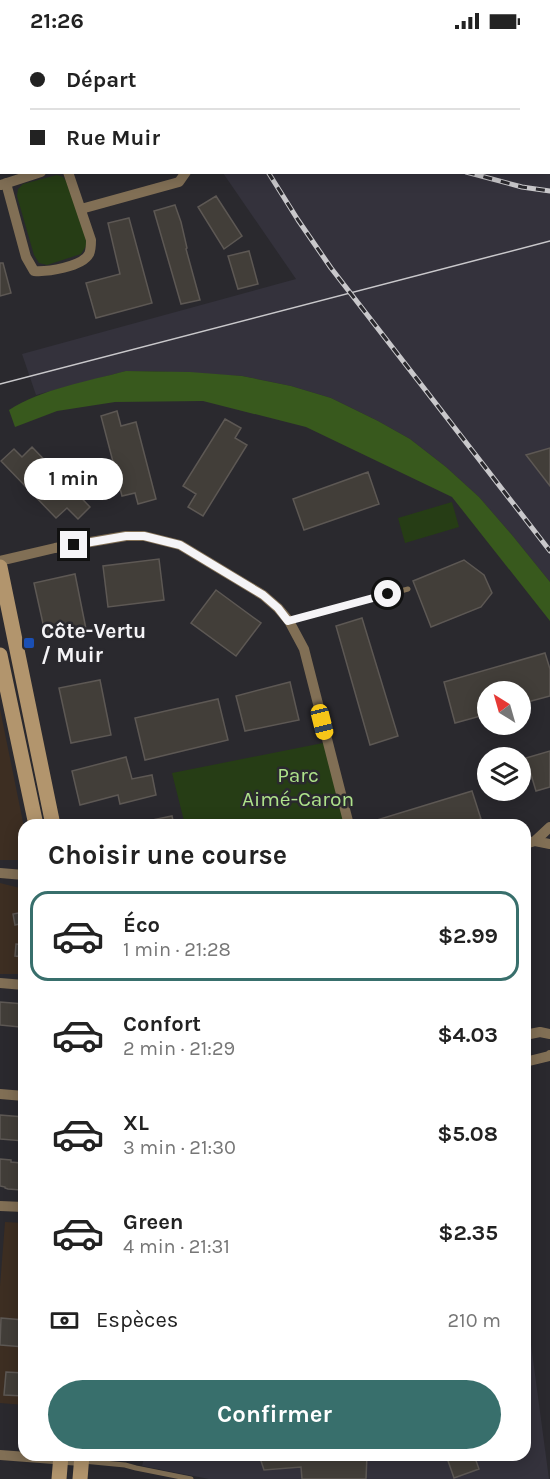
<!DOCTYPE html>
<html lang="fr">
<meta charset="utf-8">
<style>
:root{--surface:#fff;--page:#f2f2f2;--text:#222;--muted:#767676;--line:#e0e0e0;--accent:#386f6c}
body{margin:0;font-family:Karla,sans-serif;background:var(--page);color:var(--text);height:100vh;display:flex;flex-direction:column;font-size:22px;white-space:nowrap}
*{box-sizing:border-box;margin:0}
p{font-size:20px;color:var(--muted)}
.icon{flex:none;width:33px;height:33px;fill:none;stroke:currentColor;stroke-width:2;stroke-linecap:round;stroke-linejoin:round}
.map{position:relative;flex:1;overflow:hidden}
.panel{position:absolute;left:18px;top:777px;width:513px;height:642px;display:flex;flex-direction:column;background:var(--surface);border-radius:18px;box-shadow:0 3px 15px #0003}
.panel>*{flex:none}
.banner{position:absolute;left:0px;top:0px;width:550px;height:132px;box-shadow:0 3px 15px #0003;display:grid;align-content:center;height:132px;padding:0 30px;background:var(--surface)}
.needle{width:39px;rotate:323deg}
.tools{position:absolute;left:477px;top:639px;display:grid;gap:12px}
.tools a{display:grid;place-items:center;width:54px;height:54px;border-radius:50%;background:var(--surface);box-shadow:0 3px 15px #0003;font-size:30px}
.end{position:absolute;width:27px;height:27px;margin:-14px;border:8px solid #f5f4f7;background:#111;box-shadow:0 0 0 3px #111}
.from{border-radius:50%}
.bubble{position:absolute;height:42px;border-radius:21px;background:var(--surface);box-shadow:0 3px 15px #0003;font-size:20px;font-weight:700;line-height:42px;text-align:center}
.car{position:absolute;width:18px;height:36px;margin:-18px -9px;border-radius:8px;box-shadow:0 0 4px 2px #0007;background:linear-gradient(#f5c518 24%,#345 0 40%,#f5c518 0 76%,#345 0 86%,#f5c518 0)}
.banner b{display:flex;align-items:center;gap:21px;height:57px;font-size:22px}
.banner b+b{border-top:2px solid var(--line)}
.banner i{width:15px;height:15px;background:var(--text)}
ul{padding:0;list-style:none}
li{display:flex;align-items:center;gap:18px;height:90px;margin:0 12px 9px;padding:0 18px;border:3px solid transparent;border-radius:18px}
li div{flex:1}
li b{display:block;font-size:22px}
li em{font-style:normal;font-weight:700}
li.current{border-color:var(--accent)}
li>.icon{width:54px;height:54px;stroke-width:1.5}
h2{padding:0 30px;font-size:27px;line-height:72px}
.pay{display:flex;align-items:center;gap:15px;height:66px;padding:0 30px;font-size:22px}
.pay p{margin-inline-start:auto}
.primary-button{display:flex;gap:12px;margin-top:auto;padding:12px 30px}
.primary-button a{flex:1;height:69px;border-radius:36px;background:var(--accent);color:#fff;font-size:24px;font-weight:700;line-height:69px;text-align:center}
.status{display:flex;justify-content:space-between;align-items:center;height:42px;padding:0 30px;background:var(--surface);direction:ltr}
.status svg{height:16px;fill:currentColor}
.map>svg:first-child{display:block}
.commercial{fill:#3d2e22}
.built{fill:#34323c}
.green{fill:#263d15}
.forest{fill:#38591d}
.building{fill:#423e39;stroke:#5d5854;stroke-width:1.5}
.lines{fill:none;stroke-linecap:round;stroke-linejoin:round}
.service{stroke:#816f55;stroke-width:5}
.minor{stroke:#816f55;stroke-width:10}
.secondary{stroke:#b2956d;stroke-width:15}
.tram{stroke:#c9c8cb;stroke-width:1.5}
.rail-casing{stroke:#c9c8cb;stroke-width:5}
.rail{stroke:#2a292e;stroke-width:3;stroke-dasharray:9;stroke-linecap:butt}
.route{stroke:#f5f4f7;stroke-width:8}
.transit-dot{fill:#1a4fb4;stroke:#2a292e;stroke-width:2}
.labels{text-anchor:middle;stroke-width:5;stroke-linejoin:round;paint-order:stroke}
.poi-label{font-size:21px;font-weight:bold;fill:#f5f4f7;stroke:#2a292e;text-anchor:start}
.park-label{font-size:21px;fill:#aee28b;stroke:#2a292e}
</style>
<div class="status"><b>21:26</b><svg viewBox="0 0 49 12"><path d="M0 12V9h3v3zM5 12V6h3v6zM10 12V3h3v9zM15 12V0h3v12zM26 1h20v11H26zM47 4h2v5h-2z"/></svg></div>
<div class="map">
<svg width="550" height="1437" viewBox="0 0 550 1437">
<rect width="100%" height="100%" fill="#2a292e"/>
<path class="commercial" d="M0 667 24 785V818H0Z
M0 841 24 847V932H0Z
M5 1180 24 1181V1363L0 1361V1244Z"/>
<path class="built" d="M169 0H550V540L512 493 479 455 446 425 410 397 378 379 331 356 291 344 242 334 153 329H126L36 353 22 312 296 237 223 131 549 130V2H169Z
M530 1295 549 1437H209L142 1424 145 1413H525V1296Z"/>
<path class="green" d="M57 133 63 135 68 141 86 195V204L81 212 47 223 39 221 34 213 17 154 18 147 23 142Z
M452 460 459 485 405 501 398 476Z
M328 700 349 783H185L172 731Z"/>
<path class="forest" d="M126 329 190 330 242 334 291 344 331 356 378 379 410 397 446 425 479 455 512 493 550 540V579L452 455 306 385 203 359 115 360 57 369 15 385 9 368C41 347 89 339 126 329Z"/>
<path class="building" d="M216 154 242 194 224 207 198 165Z
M175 163 181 180 187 206 186 207 200 258 181 262 154 169Z
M129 176 152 261 96 276 86 241 120 232 108 181Z
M249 209 258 242 238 247 228 214Z
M0 221H3L11 251 0 254Z
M117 369 121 384 136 380 156 457 138 462 135 451 122 454 101 374Z
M225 377 241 386 235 396 247 403 203 474 188 465 196 452 183 444Z
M32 405 90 465 78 477 67 466 56 476 1 419 14 407 22 415Z
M550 406V444L526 413Z
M368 430 379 462 304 488 293 457Z
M159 517 164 558 108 565 103 524Z
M464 518 484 533 492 551 481 565 431 585 413 539Z
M75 532 86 587 46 595 34 541Z
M216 548 261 581 236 614 191 581Z
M362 576 398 694 370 703 336 584Z
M545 611 550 627V654L520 662V650H488V672L455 681 444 640Z
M100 638 111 693 71 701 59 646Z
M290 640 299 678 245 689 236 654Z
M218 657 228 698 145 718 135 676Z
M550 709V745L536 749 526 716Z
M126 715 132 737 152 733 156 753 120 762 118 753 80 763 72 729Z
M472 749 481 777 460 783H367V781Z
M172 774 174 783H147V779Z
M24 870V881L15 883 13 872Z
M16 902 24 903V915L15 914Z
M0 960 24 962 22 983 20 985 0 983Z
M0 1073 24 1075V1099L0 1097Z
M0 1117 11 1118V1120L21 1121 19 1135H23L21 1148 8 1147 5 1146V1145L0 1144Z
M1 1276 24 1278V1305L0 1303Z
M6 1330 24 1331V1354L4 1353Z
M259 1413H367L366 1437H302L301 1425 264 1428Z
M446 1413H474L479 1427 454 1436Z"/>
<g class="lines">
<path class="service" d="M390 0V2
M549 90H550
M289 579 408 547
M83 1419 125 1423 136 1426 191 1437"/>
<path class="minor" d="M152 0V2
M6 141 26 215 34 229C47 230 82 225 89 212 91 208 91 203 91 198L68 130
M1 143 41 130
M81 167 179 140 186 130
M0 519 55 506 126 494H144L180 503 263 553 278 566 289 579 304 607 349 783
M535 799 550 802
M525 802 535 799 550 785
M0 831 24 833
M0 941 24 943
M525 993 540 990 550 992
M525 1020 549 1014 550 1013
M0 1052 24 1054
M0 1164 24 1165
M0 1413 81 1419"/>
<path class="secondary" d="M0 525 53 783
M0 613 36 783
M59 1437 61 1413
M80 1437 82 1413"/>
<path class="tram" d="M0 342 550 199"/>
<defs>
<path id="rail" d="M204 0 205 2
M262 0 264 2
M268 130 298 178 331 226 550 509
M466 130 522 145 550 149"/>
</defs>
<use href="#rail" class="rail-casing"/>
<use href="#rail" class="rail"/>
</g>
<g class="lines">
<path class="route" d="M74 503 126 494H144L180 503 263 553 278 566 288 579 388 552"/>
</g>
<rect class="transit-dot" x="23" y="595" width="12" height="12" rx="3"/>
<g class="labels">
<g class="poi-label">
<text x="41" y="596">Côte-Vertu<tspan x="41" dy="24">/ Muir</tspan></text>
</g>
<g class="park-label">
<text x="298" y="740">Parc<tspan x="298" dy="24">Aimé-Caron</tspan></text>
</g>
</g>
</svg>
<div class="tools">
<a><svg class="needle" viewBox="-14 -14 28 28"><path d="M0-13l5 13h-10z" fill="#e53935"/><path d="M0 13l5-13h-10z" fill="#767676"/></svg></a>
<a><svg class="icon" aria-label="layers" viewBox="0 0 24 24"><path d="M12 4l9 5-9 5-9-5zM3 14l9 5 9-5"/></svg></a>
</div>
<i class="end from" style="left:388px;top:552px"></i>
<i class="end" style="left:74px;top:503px"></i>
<div class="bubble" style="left:24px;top:416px;width:99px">1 min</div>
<i class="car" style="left:322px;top:680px;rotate:166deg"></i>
<div class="banner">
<b><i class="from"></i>Départ</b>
<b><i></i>Rue Muir</b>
</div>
<section class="panel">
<h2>Choisir une course</h2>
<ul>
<li class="current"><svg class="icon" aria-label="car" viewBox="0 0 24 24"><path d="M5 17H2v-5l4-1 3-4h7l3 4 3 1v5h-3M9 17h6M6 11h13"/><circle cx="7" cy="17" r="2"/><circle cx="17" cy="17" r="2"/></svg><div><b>Éco</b><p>1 min · 21:28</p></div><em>$2.99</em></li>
<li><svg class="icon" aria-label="car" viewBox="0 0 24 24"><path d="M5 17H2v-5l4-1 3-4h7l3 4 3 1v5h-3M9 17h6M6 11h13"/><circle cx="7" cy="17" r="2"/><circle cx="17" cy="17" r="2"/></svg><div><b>Confort</b><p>2 min · 21:29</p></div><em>$4.03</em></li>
<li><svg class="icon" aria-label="car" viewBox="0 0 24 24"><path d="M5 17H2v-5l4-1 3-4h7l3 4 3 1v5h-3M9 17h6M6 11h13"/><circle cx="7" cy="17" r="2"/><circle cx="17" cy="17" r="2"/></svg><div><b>XL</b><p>3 min · 21:30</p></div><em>$5.08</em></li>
<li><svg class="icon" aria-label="car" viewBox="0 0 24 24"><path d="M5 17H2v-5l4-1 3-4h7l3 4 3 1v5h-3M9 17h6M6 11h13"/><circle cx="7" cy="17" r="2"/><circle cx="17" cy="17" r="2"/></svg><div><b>Green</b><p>4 min · 21:31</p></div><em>$2.35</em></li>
</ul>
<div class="pay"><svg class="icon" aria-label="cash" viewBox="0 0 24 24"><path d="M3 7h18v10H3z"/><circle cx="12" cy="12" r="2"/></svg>Espèces<p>210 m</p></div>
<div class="primary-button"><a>Confirmer</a></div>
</section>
</div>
